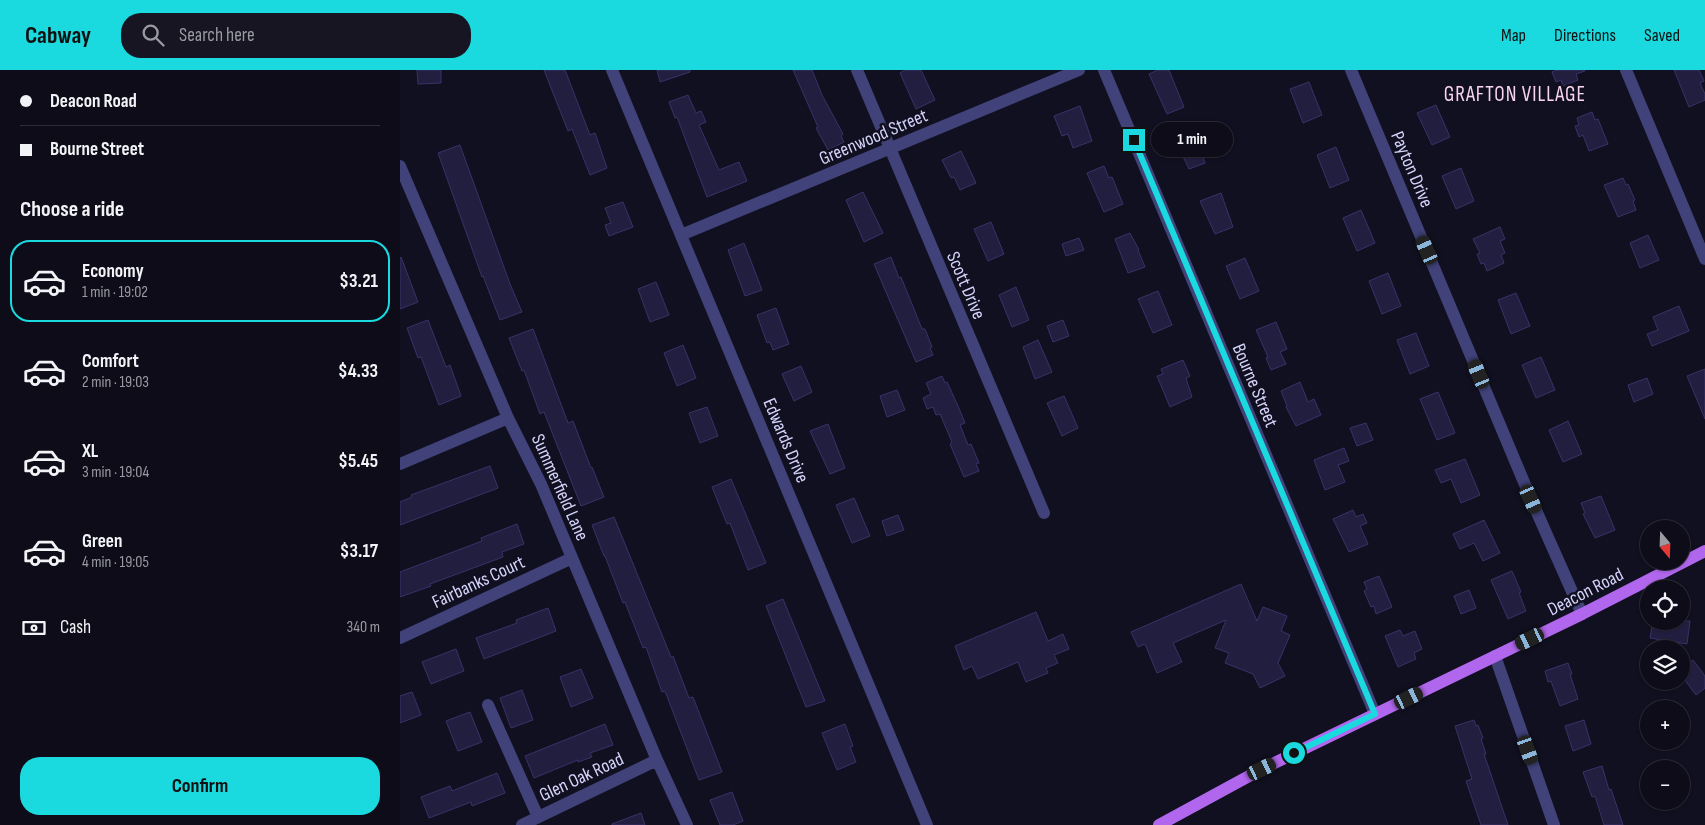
<!DOCTYPE html>
<meta charset="utf-8">
<style>
:root{--surface:#0d0c18;--page:#161521;--text:#f1f3f6;--muted:#9a9ba2;--line:#2d2c37;--accent:#1adadf}
body{margin:0;font-family:"Sofia Sans Condensed",sans-serif;background:var(--page);color:var(--text);height:100vh;display:flex;flex-direction:column;font-size:19px;white-space:nowrap}
*{box-sizing:border-box;margin:0}
p{font-size:16px;color:var(--muted)}
.icon{flex:none;width:28px;height:28px;fill:none;stroke:currentColor;stroke-width:2;stroke-linecap:round;stroke-linejoin:round}
.map{position:relative;flex:1;overflow:hidden}
.panel{display:flex;flex-direction:column;background:var(--surface);width:400px}
.panel>*{flex:none}
.hud{display:grid;align-content:center;height:110px;padding:0 20px;background:var(--surface)}
.needle{width:32px;rotate:161deg}
.fabs{position:absolute;left:1240px;top:450px;display:grid;gap:10px}
.fabs a{display:grid;place-items:center;width:50px;height:50px;border-radius:50%;background:var(--surface);box-shadow:0 1px 4px #0004,0 0 0 1px var(--line);font-size:25px}
.end{position:absolute;width:22px;height:22px;margin:-11px;border:6px solid #1adadf;background:#111;box-shadow:0 0 0 2px #111}
.from{border-radius:50%}
.bubble{position:absolute;height:35px;border-radius:18px;background:var(--surface);box-shadow:0 1px 4px #0004,0 0 0 1px var(--line);font-size:16px;font-weight:700;line-height:35px;text-align:center}
.car{position:absolute;width:15px;height:30px;margin:-15px -8px;border-radius:6px;box-shadow:0 0 4px 1px #0007;background:linear-gradient(#222 24%,#8ab4d8 0 40%,#222 0 76%,#8ab4d8 0 86%,#222 0)}
.hud b{display:flex;align-items:center;gap:18px;height:48px;font-size:19px}
.hud b+b{border-top:1px solid var(--line)}
.hud i{width:12px;height:12px;background:var(--text)}
ul{padding:0;list-style:none}
li{display:flex;align-items:center;gap:15px;height:82px;margin:0 10px 8px;padding:0 10px;border:2px solid transparent;border-radius:20px}
li div{flex:1}
li b{display:block;font-size:19px}
li em{font-style:normal;font-weight:700}
li.selected{border-color:var(--accent)}
li>.icon{width:45px;height:45px;stroke-width:1.5}
h2{padding:0 20px;font-size:22px;line-height:60px}
.pay{display:flex;align-items:center;gap:12px;height:55px;padding:0 20px;font-size:19px}
.pay p{margin-inline-start:auto}
.cta{display:flex;gap:10px;margin-top:auto;padding:10px 20px}
.cta a{flex:1;height:58px;border-radius:20px;background:var(--accent);color:#111;font-size:20px;font-weight:700;line-height:58px;text-align:center}
header{display:flex;align-items:center;gap:30px;box-sizing:border-box;height:70px;padding:0 25px;background:var(--accent);color:#111}
header strong{font-size:24px}
nav{display:flex;gap:28px;margin-inline-start:auto;font-size:18px}
.search{width:350px;height:45px;background:var(--page);display:flex;align-items:center;gap:12px;box-sizing:border-box;padding:0 18px;border-radius:20px;color:var(--muted);font-size:19px}
main{display:flex;flex:1;min-height:0}
.map>svg:first-child{display:block}
.building{fill:#221e3f;stroke:#393268}
.lines{fill:none;stroke-linecap:round;stroke-linejoin:round}
.minor{stroke:#404279;stroke-width:12}
.major{stroke:#b167ed;stroke-width:12}
.route{stroke:#1adadf;stroke-width:6}
.labels{text-anchor:middle;stroke-width:5;stroke-linejoin:round;paint-order:stroke}
.street-label{font-size:19px;fill:#d5d3fa;stroke:#111020}
.quarter-label{font-size:21px;letter-spacing:1px;fill:#fad5ef;stroke:#111020}
</style>
<header>
<strong>Cabway</strong>
<div class="search"><svg class="icon" aria-label="search" viewBox="0 0 24 24"><circle cx="10" cy="10" r="6"/><path d="M15 15l6 6"/></svg>Search here</div>
<nav><a>Map</a><a>Directions</a><a>Saved</a></nav>
</header>
<main>
<section class="panel">
<div class="hud">
<b><i class="from"></i>Deacon Road</b>
<b><i></i>Bourne Street</b>
</div>
<h2>Choose a ride</h2>
<ul>
<li class="selected"><svg class="icon" aria-label="car" viewBox="0 0 24 24"><path d="M5 17H2v-5l4-1 3-4h7l3 4 3 1v5h-3M9 17h6M6 11h13"/><circle cx="7" cy="17" r="2"/><circle cx="17" cy="17" r="2"/></svg><div><b>Economy</b><p>1 min · 19:02</p></div><em>$3.21</em></li>
<li><svg class="icon" aria-label="car" viewBox="0 0 24 24"><path d="M5 17H2v-5l4-1 3-4h7l3 4 3 1v5h-3M9 17h6M6 11h13"/><circle cx="7" cy="17" r="2"/><circle cx="17" cy="17" r="2"/></svg><div><b>Comfort</b><p>2 min · 19:03</p></div><em>$4.33</em></li>
<li><svg class="icon" aria-label="car" viewBox="0 0 24 24"><path d="M5 17H2v-5l4-1 3-4h7l3 4 3 1v5h-3M9 17h6M6 11h13"/><circle cx="7" cy="17" r="2"/><circle cx="17" cy="17" r="2"/></svg><div><b>XL</b><p>3 min · 19:04</p></div><em>$5.45</em></li>
<li><svg class="icon" aria-label="car" viewBox="0 0 24 24"><path d="M5 17H2v-5l4-1 3-4h7l3 4 3 1v5h-3M9 17h6M6 11h13"/><circle cx="7" cy="17" r="2"/><circle cx="17" cy="17" r="2"/></svg><div><b>Green</b><p>4 min · 19:05</p></div><em>$3.17</em></li>
</ul>
<div class="pay"><svg class="icon" aria-label="cash" viewBox="0 0 24 24"><path d="M3 7h18v10H3z"/><circle cx="12" cy="12" r="2"/></svg>Cash<p>340 m</p></div>
<div class="cta"><a>Confirm</a></div>
</section>
<div class="map">
<svg width="1305" height="755" viewBox="0 0 1305 755">
<rect width="100%" height="100%" fill="#111020"/>
<path class="building" d="M17 0H41V13L18 14Z
M144 0H165L190 65 195 63 207 98 190 105 172 59 168 61Z
M257 0H290V2L260 12Z
M393 0H412L422 25 443 64 441 66 444 72 428 80 416 58 418 57Z
M505 0H521L535 30 516 39 500 3Z
M758 0H769L784 37 767 44 749 4Z
M1157 0H1185V1L1176 4 1178 10 1163 16 1161 10 1156 12 1152 2Z
M1274 0H1299L1304 11 1300 13 1305 24V30L1289 37Z
M909 12 922 45 903 53 890 19Z
M288 25 296 43 301 41 306 52 299 55 319 100 339 92 347 111 307 127 277 47 275 48 269 32Z
M1036 35 1050 67 1032 75 1017 43Z
M680 36 692 71 673 78 668 64 662 66 654 46Z
M1192 42 1195 50 1198 49 1208 74 1189 81 1183 65 1179 67 1175 56 1179 55 1177 48Z
M794 62 805 93 789 99 775 70Z
M60 75 110 214 122 242 100 250 83 206 82 207 38 83Z
M936 77 949 110 930 118 917 85Z
M561 81 576 113 560 120 554 107 551 108 542 90Z
M704 96 709 108 712 107 723 134 704 142 687 103Z
M1061 98 1074 131 1056 139 1042 106Z
M1223 108 1226 115 1228 114 1235 130 1233 131 1236 140 1218 147 1204 115Z
M463 122 483 163 464 172 446 130Z
M821 123 833 157 815 164 800 131Z
M223 132 233 157 209 166 205 155 211 153 205 138Z
M961 140 975 173 957 181 943 148Z
M591 152 604 184 588 191 574 159Z
M1100 157 1105 169 1100 171 1105 183 1101 185 1104 193 1087 201 1084 193 1081 194 1077 184 1080 183 1073 169Z
M730 163 739 180H738L745 197 728 203 715 169Z
M1248 165 1259 190 1240 198 1230 173Z
M679 168 684 180 666 186 662 174Z
M344 173 362 220 345 226 328 180Z
M1 187 18 232 0 239V188Z
M491 187 499 208 501 207 522 259H525L532 277 530 278 533 285 516 292 474 194Z
M845 188 859 221 840 229 826 196Z
M988 203 1001 236 982 244 969 211Z
M256 212 269 245 250 252 238 219Z
M616 217 629 250 612 257 599 225Z
M758 221 772 255 753 263 738 229Z
M1116 223 1130 256 1111 264 1098 230Z
M1279 236 1289 261 1252 276 1247 264 1258 260 1253 247Z
M376 238 389 274 373 280 370 272 367 273 357 245Z
M28 250 46 297 50 295 61 326 39 335 21 287 18 288 7 258Z
M663 250 669 266 653 272 647 256Z
M876 252 887 279 880 282 886 294 871 300 866 288 868 287 856 260Z
M133 259 168 353 173 351 191 398 192 397 204 427 181 436 144 342 140 344 124 300 122 301 109 268Z
M1016 263 1029 296 1010 304 997 270Z
M638 270 652 302 635 309 623 277Z
M283 275 296 308 277 316 264 283Z
M1141 287 1155 320 1136 328 1122 295Z
M783 290 790 306 786 308 792 327 770 337 757 306 763 304 761 299Z
M401 296 412 322 394 331 382 304Z
M1305 299V349L1287 306Z
M542 306 545 313 547 312 558 336 565 353 560 355 568 375 571 374 579 393 576 394 579 401 564 407 550 374 552 372 540 344 536 345 533 337 527 339 523 328 531 324 526 313Z
M1247 308 1253 324 1234 332 1228 315Z
M900 312 908 332 914 329 921 345 896 356 886 337 887 336 881 321Z
M497 320 505 340 487 347 480 326Z
M1038 322 1055 363 1037 370 1020 329Z
M664 326 678 358 662 366 647 333Z
M307 337 318 366 300 373 289 343Z
M1168 351 1182 384 1163 392 1149 360Z
M966 353 973 370 957 376 950 358Z
M428 354 445 398 430 404 410 361Z
M944 378 949 391 938 395 945 412 925 420 914 390Z
M1065 389 1080 425 1061 433 1051 409 1041 413 1035 400Z
M90 396 98 418 0 455V432L12 427 11 425Z
M331 409 366 493 348 500 330 453 327 454 312 417Z
M1201 426 1215 460 1195 468 1183 444 1185 443 1181 433Z
M454 428 470 466 452 473 436 435Z
M953 440 956 447 963 444 967 453 960 456 968 474 949 482 933 449Z
M498 445 504 460 487 466 482 451Z
M214 447 271 587 273 586 289 628 293 627 322 702 299 710 265 621 262 622 246 577 243 578 225 532 223 533 205 486H204L192 455Z
M1084 450 1100 483 1083 491 1074 473 1060 479 1053 464Z
M117 454 124 474 102 482 103 487 30 514 31 516 0 527V502L82 471 81 468Z
M1112 501 1121 522 1119 523 1126 541 1108 549 1091 510Z
M979 506 992 537 976 544 974 536 971 537 964 521 967 519 964 512Z
M841 514 857 551 863 537 887 546 881 561 890 565 878 593 885 606 860 618 853 604 825 593 829 583 815 578 826 550 773 573 782 592 757 603 745 574 738 577 731 562Z
M1069 520 1076 538 1061 544 1054 526Z
M383 529 425 631 406 637 366 536Z
M148 538 156 561 84 589 76 568 117 553 116 550Z
M636 542 648 571 663 564 669 579 654 585 658 593 646 598 648 603 626 612 618 592 578 609 572 596 564 600 555 576Z
M1253 551H1290L1287 574 1250 568Z
M1000 560 1003 566 1015 561 1022 579 1014 583 1016 589 998 597 985 566Z
M56 579 64 601 31 614 22 592Z
M1293 590 1305 606V618L1296 625 1281 605V598Z
M1168 593 1172 604H1170L1178 629 1160 636 1151 611 1148 612 1145 601Z
M181 599 193 628 171 637 160 607Z
M122 620 133 650 111 658 100 628Z
M12 622 21 645 0 653V626Z
M70 642 82 672 58 681 46 651Z
M1074 650 1076 656 1078 655 1083 668 1081 669 1086 684H1084L1108 755H1081L1066 711 1072 709 1055 656Z
M1184 650 1191 674 1173 681 1165 656Z
M205 654 213 675 190 683 192 687 178 692V690L134 708 125 686Z
M445 654 453 676 450 677 456 692 437 700 422 663Z
M1202 696 1209 720 1211 719 1223 755H1204L1195 726 1192 727 1183 702Z
M97 703 105 723 72 736 71 732 29 748 21 727 50 716 52 721Z
M332 722 343 751 333 755H320L310 730Z
M241 743 245 755H212V754Z"/>
<g class="lines">
<path class="minor" d="M212 0 527 755
M457 0 644 443
M704 0 975 644
M951 0 1131 429 1182 544
M1226 0 1305 189
M0 96 108 348 141 414 257 690 287 755
M281 165 679 0
M0 394 108 348
M0 568 172 488
M1095 586 1154 755
M88 635 138 747
M122 755 257 690"/>
<path class="major" d="M759 755 862 699 1182 544 1305 481"/>
</g>
<g class="lines">
<path class="route" d="M734 70 975 644 894 683"/>
</g>
<g class="labels">
<g class="street-label">
<text transform="translate(473 66) rotate(-23)" y="7">Greenwood Street</text>
<text transform="translate(1013 99) rotate(67)" y="7">Payton Drive</text>
<text transform="translate(567 215) rotate(67)" y="7">Scott Drive</text>
<text transform="translate(856 315) rotate(67)" y="7">Bourne Street</text>
<text transform="translate(387 370) rotate(67)" y="7">Edwards Drive</text>
<text transform="translate(161 417) rotate(66)" y="7">Summerfield Lane</text>
<text transform="translate(78 511) rotate(-25)" y="7">Fairbanks Court</text>
<text transform="translate(1185 521) rotate(-27)" y="7">Deacon Road</text>
<text transform="translate(181 706) rotate(-25)" y="7">Glen Oak Road</text>
</g>
<g class="quarter-label">
<text x="1115" y="31">GRAFTON VILLAGE</text>
</g>
</g>
</svg>
<div class="fabs">
<a><svg class="needle" viewBox="-14 -14 28 28"><path d="M0-13l5 13h-10z" fill="#e53935"/><path d="M0 13l5-13h-10z" fill="#9a9ba2"/></svg></a>
<a><svg class="icon" aria-label="locate" viewBox="0 0 24 24"><circle cx="12" cy="12" r="6"/><path d="M12 2v4M12 18v4M2 12h4M18 12h4"/></svg></a>
<a><svg class="icon" aria-label="layers" viewBox="0 0 24 24"><path d="M12 4l9 5-9 5-9-5zM3 14l9 5 9-5"/></svg></a>
<a>+</a>
<a>−</a>
</div>
<i class="end from" style="left:894px;top:683px"></i>
<i class="end" style="left:734px;top:70px"></i>
<div class="bubble" style="left:751px;top:52px;width:82px">1 min</div>
<i class="car" style="left:1027px;top:180px;rotate:336deg"></i>
<i class="car" style="left:1079px;top:304px;rotate:337deg"></i>
<i class="car" style="left:1131px;top:429px;rotate:156deg"></i>
<i class="car" style="left:1130px;top:569px;rotate:244deg"></i>
<i class="car" style="left:1009px;top:628px;rotate:64deg"></i>
<i class="car" style="left:1128px;top:680px;rotate:160deg"></i>
<i class="car" style="left:862px;top:699px;rotate:64deg"></i>
</div>
</main>
